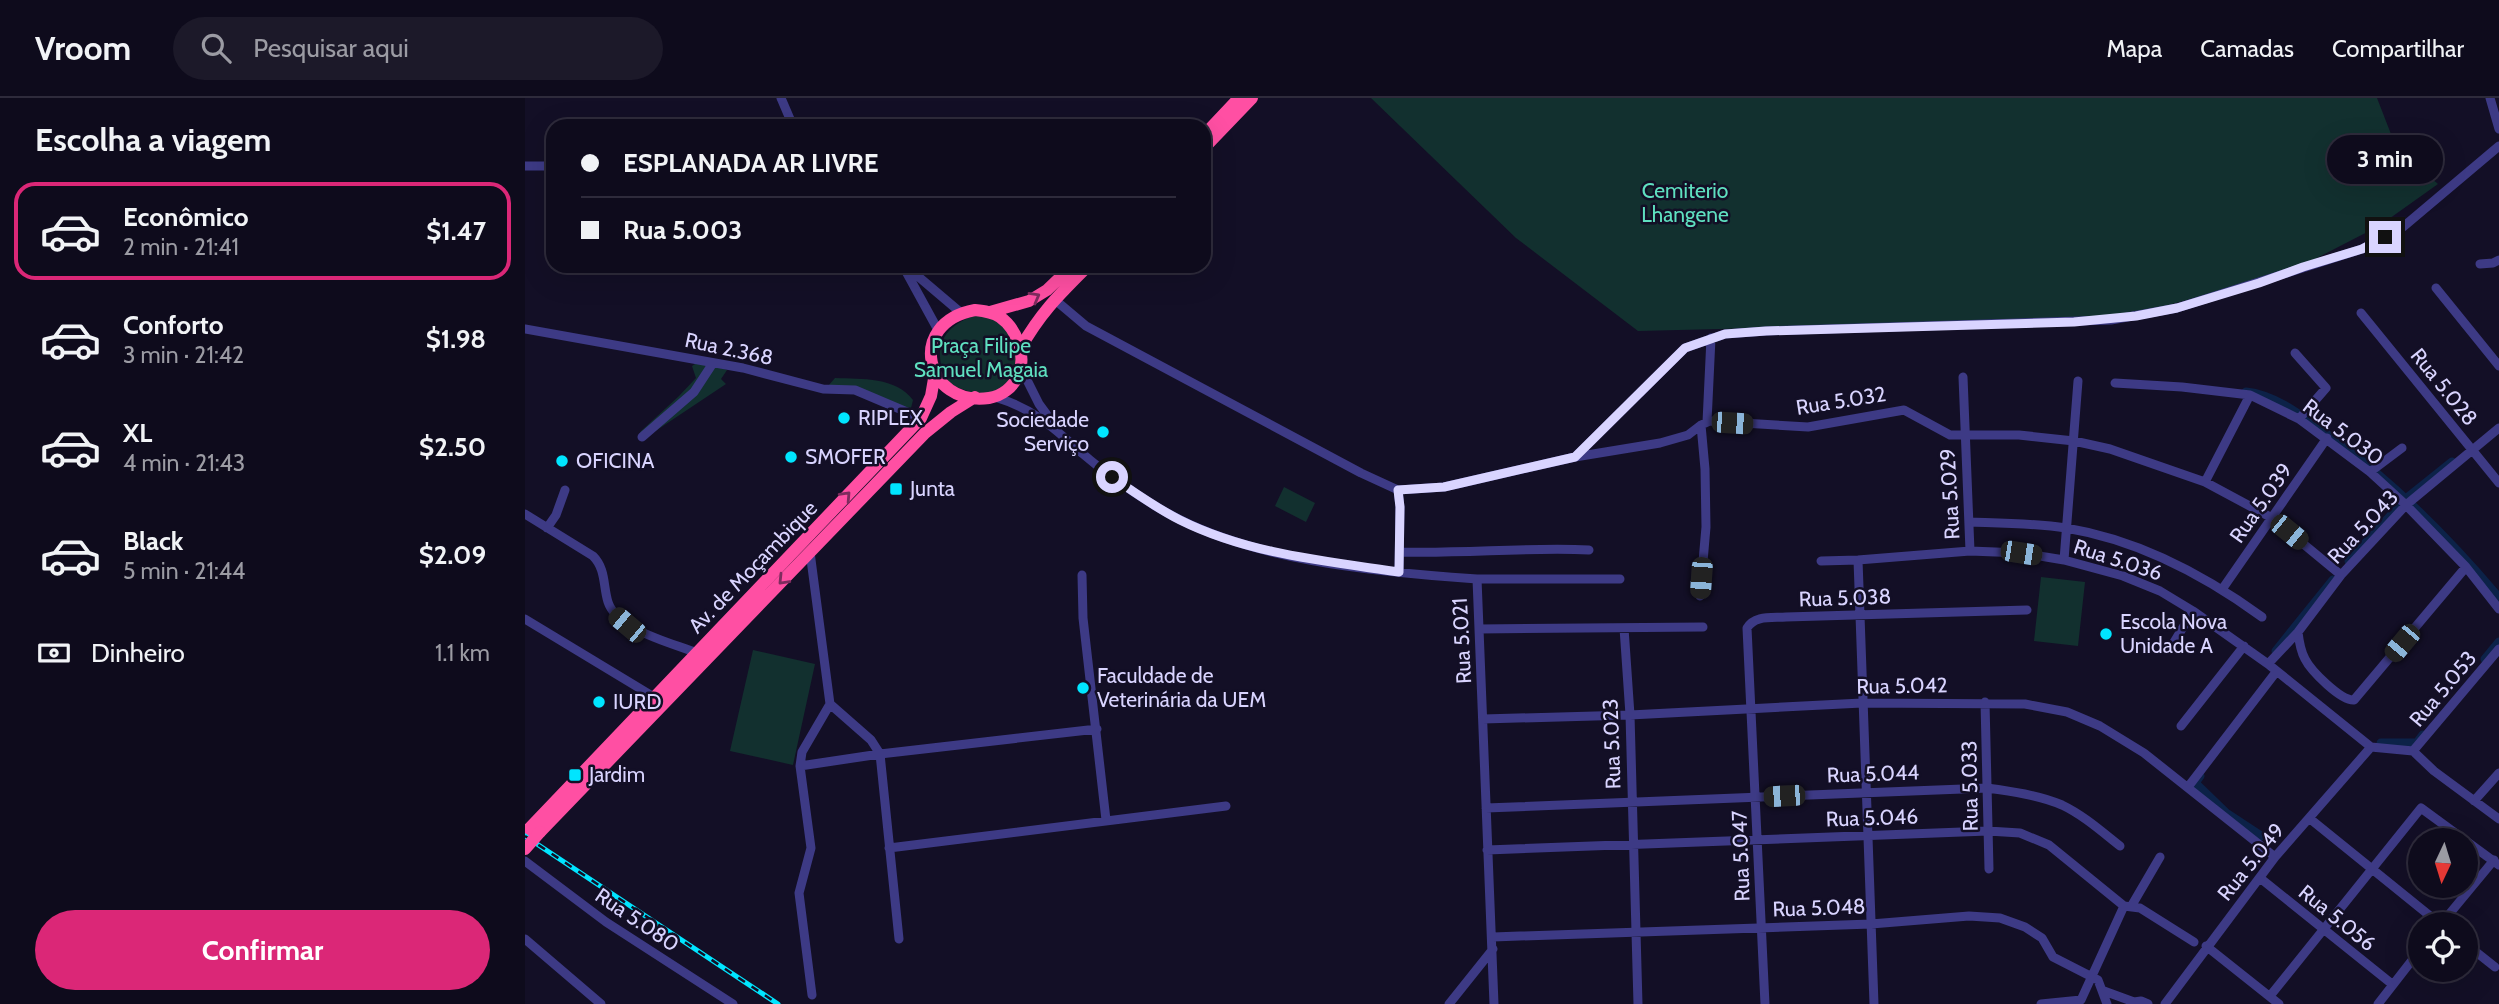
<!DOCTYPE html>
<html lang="pt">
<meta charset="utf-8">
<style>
:root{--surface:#0e0b1c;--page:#1c1929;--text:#f1f3f6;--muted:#9b9ba3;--line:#2e2b3b;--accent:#db2777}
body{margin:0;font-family:Cabin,sans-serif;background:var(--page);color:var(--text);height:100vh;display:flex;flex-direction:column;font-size:26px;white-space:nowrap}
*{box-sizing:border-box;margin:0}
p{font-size:23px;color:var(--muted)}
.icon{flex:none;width:38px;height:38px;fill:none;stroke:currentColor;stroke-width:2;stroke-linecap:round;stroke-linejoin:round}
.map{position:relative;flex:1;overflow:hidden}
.panel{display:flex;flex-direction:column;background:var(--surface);width:525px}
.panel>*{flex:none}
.banner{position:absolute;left:21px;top:21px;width:665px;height:154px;border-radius:21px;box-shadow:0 7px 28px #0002,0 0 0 2px var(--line);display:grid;align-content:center;height:154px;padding:0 35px;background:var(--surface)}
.needle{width:46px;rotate:184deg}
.controls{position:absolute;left:1883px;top:730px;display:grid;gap:14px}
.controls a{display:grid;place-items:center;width:70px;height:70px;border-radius:50%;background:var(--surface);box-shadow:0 7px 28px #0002,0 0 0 2px var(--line);font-size:35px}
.end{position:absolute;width:32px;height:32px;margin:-16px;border:9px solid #d9d4ff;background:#111;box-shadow:0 0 0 4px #111}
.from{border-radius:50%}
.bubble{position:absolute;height:49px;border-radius:24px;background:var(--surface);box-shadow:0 7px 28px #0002,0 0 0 2px var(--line);font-size:23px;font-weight:700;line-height:49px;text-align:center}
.car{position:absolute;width:21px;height:42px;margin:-21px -10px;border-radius:9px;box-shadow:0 0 5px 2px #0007;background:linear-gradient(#222 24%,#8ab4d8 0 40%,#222 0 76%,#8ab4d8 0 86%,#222 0)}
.banner b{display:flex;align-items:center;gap:24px;height:66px;font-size:26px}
.banner b+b{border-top:2px solid var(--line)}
.banner i{width:18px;height:18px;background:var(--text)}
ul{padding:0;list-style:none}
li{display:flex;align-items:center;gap:21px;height:98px;margin:0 14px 10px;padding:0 21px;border:4px solid transparent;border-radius:21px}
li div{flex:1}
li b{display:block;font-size:26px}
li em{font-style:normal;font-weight:700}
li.current{border-color:var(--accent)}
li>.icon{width:63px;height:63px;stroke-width:1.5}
h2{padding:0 35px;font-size:32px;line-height:84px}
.pay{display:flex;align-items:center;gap:18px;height:77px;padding:0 35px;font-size:26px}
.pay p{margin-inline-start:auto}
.button{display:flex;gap:14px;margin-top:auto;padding:14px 35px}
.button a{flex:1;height:80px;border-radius:42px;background:var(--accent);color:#fff;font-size:28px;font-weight:700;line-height:80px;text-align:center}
header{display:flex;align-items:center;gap:42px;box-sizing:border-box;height:98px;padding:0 35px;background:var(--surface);border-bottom:2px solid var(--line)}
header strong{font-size:33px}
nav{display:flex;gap:38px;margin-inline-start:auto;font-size:24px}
.search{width:490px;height:63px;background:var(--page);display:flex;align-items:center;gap:18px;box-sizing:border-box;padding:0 24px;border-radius:38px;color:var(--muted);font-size:26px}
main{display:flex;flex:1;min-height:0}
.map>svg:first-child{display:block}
.green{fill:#12302f}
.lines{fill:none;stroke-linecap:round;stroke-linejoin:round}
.canal{stroke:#0c2248;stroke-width:9}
.minor{stroke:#3d3a85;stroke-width:9}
.highway{stroke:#ff4fa3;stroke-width:12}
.rail-casing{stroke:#00e5ff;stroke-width:5}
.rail{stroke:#130f26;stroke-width:2.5;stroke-dasharray:8;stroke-linecap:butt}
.highway-bridge{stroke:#ff4fa3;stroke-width:12}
.oneway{stroke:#7d2c5e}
.route{stroke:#d9d4ff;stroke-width:9}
.poi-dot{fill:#00e5ff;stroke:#130f26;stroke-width:2.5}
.labels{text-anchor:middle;stroke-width:5;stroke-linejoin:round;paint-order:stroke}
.park-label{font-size:21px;fill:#5fe0c0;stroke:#130f26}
.street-label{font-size:21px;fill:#d9d4ff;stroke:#130f26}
.poi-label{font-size:21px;fill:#d9d4ff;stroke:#130f26;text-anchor:start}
</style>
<header>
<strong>Vroom</strong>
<div class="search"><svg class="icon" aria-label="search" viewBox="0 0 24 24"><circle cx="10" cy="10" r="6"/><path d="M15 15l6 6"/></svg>Pesquisar aqui</div>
<nav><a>Mapa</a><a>Camadas</a><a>Compartilhar</a></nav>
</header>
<main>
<section class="panel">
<h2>Escolha a viagem</h2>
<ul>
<li class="current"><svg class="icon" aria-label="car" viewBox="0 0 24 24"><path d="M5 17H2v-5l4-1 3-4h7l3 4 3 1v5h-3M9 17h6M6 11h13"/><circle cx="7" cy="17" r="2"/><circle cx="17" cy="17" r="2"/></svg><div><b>Econômico</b><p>2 min · 21:41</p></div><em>$1.47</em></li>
<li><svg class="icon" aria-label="car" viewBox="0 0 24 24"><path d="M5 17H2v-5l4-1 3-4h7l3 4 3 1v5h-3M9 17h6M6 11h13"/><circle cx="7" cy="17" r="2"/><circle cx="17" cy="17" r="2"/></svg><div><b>Conforto</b><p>3 min · 21:42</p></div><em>$1.98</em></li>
<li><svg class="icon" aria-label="car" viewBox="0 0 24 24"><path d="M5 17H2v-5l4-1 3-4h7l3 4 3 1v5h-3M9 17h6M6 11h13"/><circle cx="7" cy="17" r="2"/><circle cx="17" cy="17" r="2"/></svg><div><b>XL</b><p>4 min · 21:43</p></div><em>$2.50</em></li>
<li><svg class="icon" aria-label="car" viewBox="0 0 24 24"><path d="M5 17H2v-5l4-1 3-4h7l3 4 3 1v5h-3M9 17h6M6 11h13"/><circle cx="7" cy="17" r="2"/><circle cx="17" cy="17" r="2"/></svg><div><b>Black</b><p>5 min · 21:44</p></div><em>$2.09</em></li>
</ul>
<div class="pay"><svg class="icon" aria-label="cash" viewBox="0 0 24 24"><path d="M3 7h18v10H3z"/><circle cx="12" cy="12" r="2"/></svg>Dinheiro<p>1.1 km</p></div>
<div class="button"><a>Confirmar</a></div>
</section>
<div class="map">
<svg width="1974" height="906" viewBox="0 0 1974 906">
<rect width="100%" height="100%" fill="#130f26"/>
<path class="green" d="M846 0H1852L1871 49 1913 86 1854 128 1786 163 1695 193 1618 214 1549 222 1113 233 991 140Z
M452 217H459L484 227 496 270 465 301 423 286C406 252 416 228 452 217Z
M170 266H183L202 272 196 281 201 286 120 340 115 334 154 298 171 280 167 268Z
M310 280C337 281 371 279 388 302L384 318 330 291 303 288Z
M759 389 790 405 781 424 750 408Z
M1516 479 1560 484 1553 548 1509 543Z
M228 552 290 566 268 667 205 653Z"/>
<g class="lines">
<path class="canal" d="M1721 294C1749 297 1774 316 1796 332 1864 380 1921 437 1974 500
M1824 463 1882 400 1927 364
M1751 553 1808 482
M1960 561 1974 544
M1856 645H1892L1898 637
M1675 678 1670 685 1701 715 1736 738"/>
<path class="minor" d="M256 0 268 28
M1965 0 1974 31
M0 68H28
M1955 166 1968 165 1974 162
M378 168 413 232
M382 169 435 214
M1911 190 1974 268
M529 201 561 228 836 375 873 392 919 389 1050 359 1135 345 1163 337 1176 327 1185 323 1283 329 1379 312 1425 337H1494L1549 343 1585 351 1680 384 1747 420 1816 477
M1836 215 1974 385
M0 231 218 270 298 291 330 292 396 320
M1770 255 1801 290 1774 321
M496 270 514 306 528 325
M1438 279 1445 453
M1590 285 1657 289 1725 297 1774 321 1845 374 1881 407 1941 469 1974 511
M470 299C509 311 528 329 558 356 581 376 606 393 632 409 720 463 851 474 952 481L969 906
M1182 324 1186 240
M117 339 169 294 188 265
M1050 359 1160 250 1200 236 1241 233 1586 222 1652 210 1837 151 1878 129 1974 48
M1845 374 1877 350
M1680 384 1725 297
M873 392 875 409 874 474
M0 416 68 458C81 471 78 488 83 504 92 532 147 545 172 555
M1444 424C1476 425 1509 425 1541 430 1614 442 1678 476 1737 519
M22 430 31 417 40 392
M285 454 305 606 277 654 275 668 286 750 274 795 287 897
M875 454C938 456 1001 449 1064 452
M1333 462 1349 906
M1539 462 1553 283
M1296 463 1333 462 1445 453 1496 455 1539 462 1598 478 1635 493 1668 513 1743 566 1846 649 1888 653 1909 673 1974 721
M557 477 558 520 581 722
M952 481H1095
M1698 490 1802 340
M1175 498 1181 429 1180 371 1176 327
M0 521 129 599
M1099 530 1105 617 1113 906
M954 531 1178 529
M1773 534C1774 543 1775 552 1780 561 1786 573 1816 603 1829 602L1941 469
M1646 549 1668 513
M1743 566 1773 534 1816 477 1881 407 1974 330
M1460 604 1464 771
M305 606 346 642 355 656 374 841
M958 621 1105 617 1337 605 1500 606 1542 614 1575 628 1619 655 1750 759
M1656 628 1719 548
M1888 653 1974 551
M275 668 355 656 572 631
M1663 689 1751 574
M1949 703 1974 675
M961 710 1463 690C1488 694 1514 697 1537 707 1558 717 1576 733 1595 748
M1784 720 1915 826
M364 750 701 708
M962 752 1463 733 1495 735 1524 747 1599 808
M0 763 81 824 208 906
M1735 780 1867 886
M1607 807 1635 759
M1599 808 1615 810 1669 844
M1916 826 1969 762
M968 839 1346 826 1444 818 1475 820 1500 829 1517 840 1528 859 1573 882 1582 906
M0 841 76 906
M1941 846 1970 869
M1681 848 1754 906
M1579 893 1609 904 1616 903 1623 906
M1745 898 1896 710 1974 767
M924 906 968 851
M1240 906 1222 530C1230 517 1246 520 1261 519L1502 512
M1516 906 1556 902 1599 808
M1640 906 1750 759 1846 649
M1853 906 1895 852"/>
<path class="highway" d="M679 37 714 0
M679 50 727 0
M450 212C459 213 468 214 475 219 492 231 502 258 493 278 488 289 477 298 464 300 400 309 380 225 450 212Z
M465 214 504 203 522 192 547 168
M495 251C516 214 534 197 563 168
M15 734 400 335 426 314 450 299
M0 735 396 320 406 298 410 275"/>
<defs>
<path id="rail" d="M0 738 253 906"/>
</defs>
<use href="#rail" class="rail-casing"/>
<use href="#rail" class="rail"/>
<path class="highway-bridge" d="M0 751 15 734"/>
</g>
<defs><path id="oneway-chevron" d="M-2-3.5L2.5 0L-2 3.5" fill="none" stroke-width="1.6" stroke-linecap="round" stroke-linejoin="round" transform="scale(1.75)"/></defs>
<g class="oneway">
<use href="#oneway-chevron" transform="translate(510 199) rotate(-29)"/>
<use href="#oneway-chevron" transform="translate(321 398) rotate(-47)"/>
<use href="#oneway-chevron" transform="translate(258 482) rotate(134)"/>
</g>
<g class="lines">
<path class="route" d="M587 379C609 394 631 410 655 422 723 456 800 463 874 474L875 409 873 392 919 389 1050 359 1160 250 1200 236 1241 233 1549 224 1611 218 1652 210 1734 185 1778 169 1837 151 1860 139"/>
</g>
<g class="poi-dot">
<circle cx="319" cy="320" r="7"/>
<circle cx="578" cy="334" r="7"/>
<circle cx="266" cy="359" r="7"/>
<circle cx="37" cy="363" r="7"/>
<rect x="364" y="384" width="14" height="14" rx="3.5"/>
<circle cx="1581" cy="536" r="7"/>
<circle cx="558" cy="590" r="7"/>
<circle cx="74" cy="604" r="7"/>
<rect x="43" y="670" width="14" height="14" rx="3.5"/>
</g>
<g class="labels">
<g class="park-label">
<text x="1160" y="100">Cemiterio<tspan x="1160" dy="24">Lhangene</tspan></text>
<text x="456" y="255">Praça Filipe<tspan x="456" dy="24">Samuel Magaia</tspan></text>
</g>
<g class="street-label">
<text transform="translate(204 251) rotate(12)" y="7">Rua 2.368</text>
<text transform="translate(1919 289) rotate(51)" y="7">Rua 5.028</text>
<text transform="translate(1316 303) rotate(-9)" y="7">Rua 5.032</text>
<text transform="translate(1818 334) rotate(37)" y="7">Rua 5.030</text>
<text transform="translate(1425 396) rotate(-93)" y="7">Rua 5.029</text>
<text transform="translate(1736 405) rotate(-55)" y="7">Rua 5.039</text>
<text transform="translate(1838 429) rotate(-47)" y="7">Rua 5.043</text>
<text transform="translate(1593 462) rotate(18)" y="7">Rua 5.036</text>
<text transform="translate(228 469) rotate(-46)" y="7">Av. de Moçambique</text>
<text transform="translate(1320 500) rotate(-2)" y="7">Rua 5.038</text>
<text transform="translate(937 543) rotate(-93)" y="7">Rua 5.021</text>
<text transform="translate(1377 588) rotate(-1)" y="7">Rua 5.042</text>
<text transform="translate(1918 591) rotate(-50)" y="7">Rua 5.053</text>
<text transform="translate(1087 646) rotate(-92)" y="7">Rua 5.023</text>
<text transform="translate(1348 676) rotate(-2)" y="7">Rua 5.044</text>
<text transform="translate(1445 688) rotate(-91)" y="7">Rua 5.033</text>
<text transform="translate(1347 720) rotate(-2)" y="7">Rua 5.046</text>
<text transform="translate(1216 758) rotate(-92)" y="7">Rua 5.047</text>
<text transform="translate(1726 764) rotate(-51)" y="7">Rua 5.049</text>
<text transform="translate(1294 810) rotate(-2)" y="7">Rua 5.048</text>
<text transform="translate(1812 820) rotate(39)" y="7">Rua 5.056</text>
<text transform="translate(112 822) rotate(34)" y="7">Rua 5.080</text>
</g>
<g class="poi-label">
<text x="333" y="327">RIPLEX</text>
<text x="564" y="329" text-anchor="end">Sociedade<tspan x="564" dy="24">Serviço</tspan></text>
<text x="280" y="366">SMOFER</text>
<text x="51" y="370">OFICINA</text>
<text x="385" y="398">Junta</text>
<text x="1595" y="531">Escola Nova<tspan x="1595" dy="24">Unidade A</tspan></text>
<text x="572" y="585">Faculdade de<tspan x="572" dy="24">Veterinária da UEM</tspan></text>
<text x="88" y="611">IURD</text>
<text x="64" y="684">Jardim</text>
</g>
</g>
</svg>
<div class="controls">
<a><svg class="needle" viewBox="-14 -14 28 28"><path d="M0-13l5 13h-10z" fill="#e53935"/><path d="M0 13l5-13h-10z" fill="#9b9ba3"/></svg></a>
<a><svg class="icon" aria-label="locate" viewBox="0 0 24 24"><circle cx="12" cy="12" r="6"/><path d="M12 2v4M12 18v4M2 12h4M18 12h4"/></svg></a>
</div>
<i class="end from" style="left:587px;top:379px"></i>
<i class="end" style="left:1860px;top:139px"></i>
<div class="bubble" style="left:1802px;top:37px;width:116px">3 min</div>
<i class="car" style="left:1207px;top:325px;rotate:94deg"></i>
<i class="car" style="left:1764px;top:434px;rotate:129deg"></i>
<i class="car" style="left:1496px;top:455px;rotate:99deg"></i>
<i class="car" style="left:1176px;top:480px;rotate:184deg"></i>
<i class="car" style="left:102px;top:527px;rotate:310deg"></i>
<i class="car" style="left:1877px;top:545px;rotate:220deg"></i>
<i class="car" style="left:1259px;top:698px;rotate:267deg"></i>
<div class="banner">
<b><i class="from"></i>ESPLANADA AR LIVRE</b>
<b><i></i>Rua 5.003</b>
</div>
</div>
</main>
